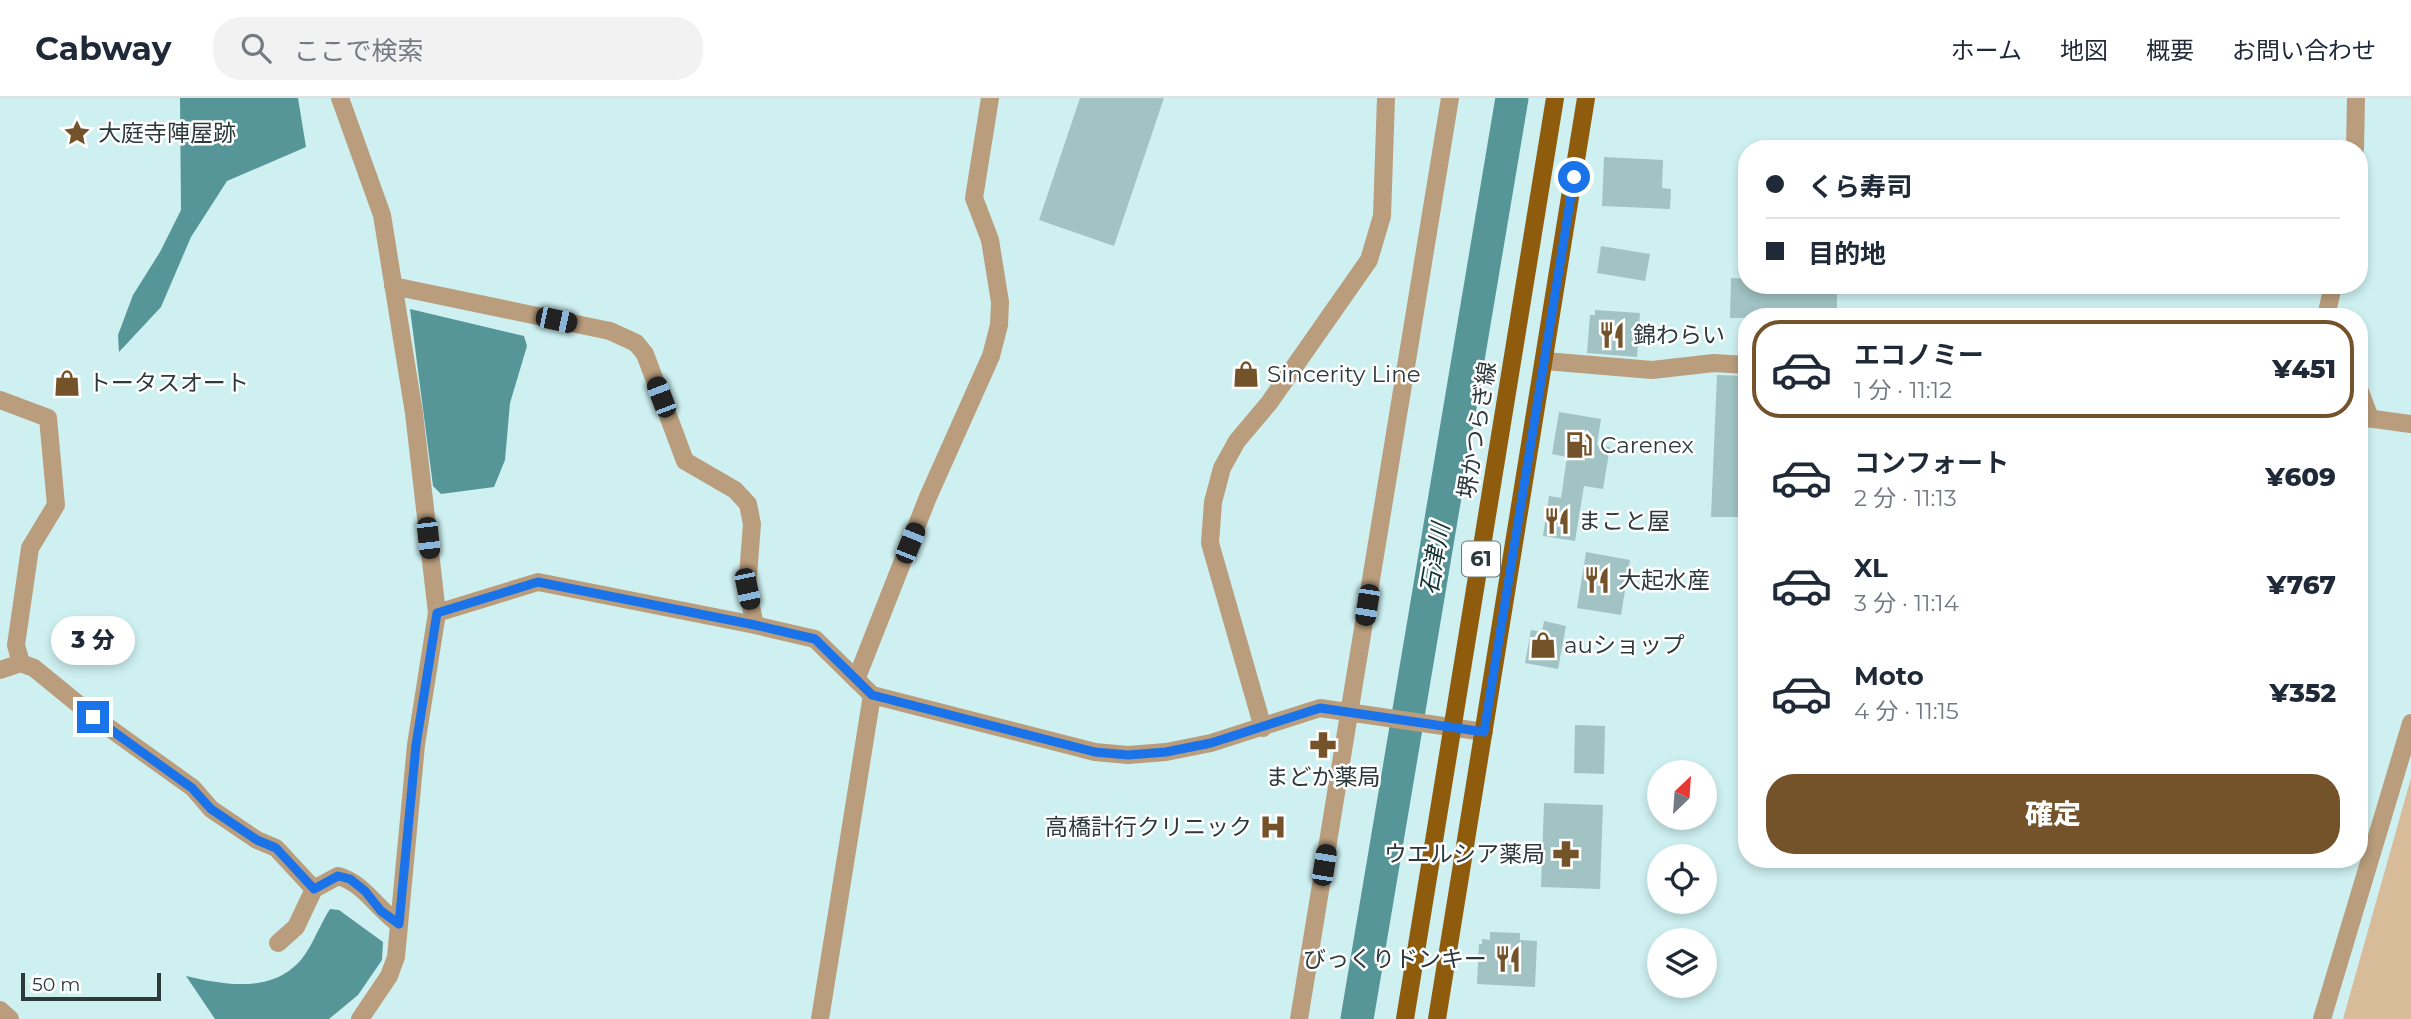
<!DOCTYPE html>
<html lang="ja">
<meta charset="utf-8">
<style>
:root{--surface:#fff;--page:#f2f2f3;--text:#1f2937;--muted:#747a83;--line:#e0e1e3;--accent:#74532a}
body{margin:0;font-family:Montserrat,"Noto Sans JP",sans-serif;background:var(--page);color:var(--text);height:100vh;display:flex;flex-direction:column;font-size:26px;white-space:nowrap}
*{box-sizing:border-box;margin:0}
p{font-size:23px;color:var(--muted)}
.icon{flex:none;width:38px;height:38px;fill:none;stroke:currentColor;stroke-width:2;stroke-linecap:round;stroke-linejoin:round}
.map{position:relative;flex:1;overflow:hidden}
.details{position:absolute;left:1738px;top:210px;width:630px;height:560px;display:flex;flex-direction:column;background:var(--surface);border-radius:28px;box-shadow:0 4px 10px #0003}
.details>*{flex:none}
.guide{position:absolute;left:1738px;top:42px;width:630px;height:154px;border-radius:28px;box-shadow:0 4px 10px #0003;display:grid;align-content:center;height:154px;padding:0 28px;background:var(--surface)}
.needle{width:46px;rotate:25deg}
.fabs{position:absolute;left:1647px;top:662px;display:grid;gap:14px}
.fabs a{display:grid;place-items:center;width:70px;height:70px;border-radius:50%;background:var(--surface);box-shadow:0 4px 10px #0003;font-size:35px}
.scale{position:absolute;left:21px;bottom:18px;width:140px;box-sizing:border-box;padding-left:7px;border:4px solid #2d3a3b;border-top:0;font-size:19px;line-height:24px;white-space:nowrap;color:#2d3a3b;-webkit-text-stroke:5px #fff;paint-order:stroke}
.end{position:absolute;width:32px;height:32px;margin:-16px;border:9px solid #1a73e8;background:#fff;box-shadow:0 0 0 4px #fff}
.from{border-radius:50%}
.bubble{position:absolute;height:49px;border-radius:24px;background:var(--surface);box-shadow:0 4px 10px #0003;font-size:23px;font-weight:800;line-height:49px;text-align:center}
.car{position:absolute;width:21px;height:42px;margin:-21px -10px;border-radius:9px;box-shadow:0 0 5px 2px #0007;background:linear-gradient(#222 24%,#8ab4d8 0 40%,#222 0 76%,#8ab4d8 0 86%,#222 0)}
.guide b{display:flex;align-items:center;gap:24px;height:66px;font-size:26px}
.guide b+b{border-top:2px solid var(--line)}
.guide i{width:18px;height:18px;background:var(--text)}
ul{padding:12px 0 0;list-style:none}
li{display:flex;align-items:center;gap:21px;height:98px;margin:0 14px 10px;padding:0 14px;border:4px solid transparent;border-radius:28px}
li div{flex:1}
li b{display:block;font-size:26px}
li em{font-style:normal;font-weight:800}
li.on{border-color:var(--accent)}
li>.icon{width:63px;height:63px;stroke-width:1.5}
.primary-button{display:flex;gap:14px;margin-top:auto;padding:14px 28px}
.primary-button a{flex:1;height:80px;border-radius:28px;background:var(--accent);color:#fff;font-size:28px;font-weight:800;line-height:80px;text-align:center}
header{display:flex;align-items:center;gap:42px;box-sizing:border-box;height:98px;padding:0 35px;background:var(--surface);border-bottom:2px solid var(--line)}
header strong{font-size:33px}
nav{display:flex;gap:38px;margin-inline-start:auto;font-size:24px}
.search{width:490px;height:63px;background:var(--page);display:flex;align-items:center;gap:18px;box-sizing:border-box;padding:0 24px;border-radius:28px;color:var(--muted);font-size:26px}
.map>svg:first-child{display:block}
.green{fill:#d8bc9a}
.water{fill:#579698}
.lines{fill:none;stroke-linecap:round;stroke-linejoin:round}
.river{stroke:#579698;stroke-width:33}
.building{fill:#a1c3c3}
.minor{stroke:#b99d7c;stroke-width:18}
.major{stroke:#8e5c0c;stroke-width:18}
.route{stroke:#1a73e8;stroke-width:9}
.labels{text-anchor:middle;stroke-width:5;stroke-linejoin:round;paint-order:stroke}
.shield{fill:#fff;stroke:#6c7576;stroke-width:2}
.shield-label{font-size:21px;font-weight:bold;fill:#2d3a3b}
.poi-label{font-size:23px;fill:#2d3a3b;stroke:#fff;text-anchor:start}
.street-label{font-size:23px;fill:#2d3a3b;stroke:#fff}
.water-label{font-size:24px;font-style:italic;fill:#123334;stroke:#fff}
</style>
<header>
<strong>Cabway</strong>
<div class="search"><svg class="icon" aria-label="search" viewBox="0 0 24 24"><circle cx="10" cy="10" r="6"/><path d="M15 15l6 6"/></svg>ここで検索</div>
<nav><a>ホーム</a><a>地図</a><a>概要</a><a>お問い合わせ</a></nav>
</header>
<div class="map">
<svg width="2411" height="921" viewBox="0 0 2411 921">
<rect width="100%" height="100%" fill="#cef0f1"/>
<path class="green" d="M2411 680V921H2343Z"/>
<path class="water" d="M180 0H298L306 49 227 83 191 139 161 209 119 254 118 237 133 197 160 154 181 112Z
M410 211 524 238 527 248 510 305 505 362 494 389 441 396 433 388Z
M330 811 339 812 383 844 382 862 358 897 329 921H215L186 878C228 888 279 896 306 855 315 841 321 825 330 811Z"/>
<g class="lines">
<path class="river" d="M1357 921 1512 0"/>
</g>
<path class="building" d="M1080 0H1164L1114 148 1039 122Z
M1604 59 1663 62 1662 90 1671 91 1670 111 1602 108Z
M1601 148 1650 156 1645 183 1597 175Z
M1731 180 1746 181V187H1837V219L1730 220Z
M1595 212 1640 215 1637 259 1587 255 1590 217H1595Z
M1717 277 1746 278V419H1711Z
M1559 314 1601 321 1597 347 1610 349 1603 391 1584 388 1575 443 1543 438 1549 398 1561 400 1567 359 1552 356Z
M1586 454 1630 462 1621 517 1577 510Z
M1544 523 1566 528 1558 571 1525 565 1531 532 1542 534Z
M1575 627 1605 628 1604 676 1574 675Z
M1544 705 1603 707 1600 791 1541 789Z
M1490 834 1520 835V842L1537 843 1535 889 1477 886 1479 846H1482V841L1490 842Z"/>
<g class="lines">
<path class="minor" d="M340 0 382 117 414 315 437 515 416 647 396 859 389 878 360 921
M2355 51 2356 0
M393 188 610 233 636 245 645 256 685 363 735 392 748 406 752 426 747 490 755 527
M2326 219 2333 187
M1545 263 1652 272 1714 265 1746 267
M2359 291 2370 320
M0 302 48 320 56 407 30 450 16 547 21 565 0 572
M2359 319 2411 326
M437 515 538 484 755 527 815 541 872 597 1095 654 1128 657 1166 654 1211 645 1320 610 1484 634
M21 565 34 570 94 619 193 690 211 711 257 742 276 750 314 791
M856 582 928 399 991 258 999 227 1000 204 990 142 974 100 990 0
M1263 630 1210 445 1213 404 1222 370 1237 343 1269 305 1369 162 1382 118 1386 0
M278 845 296 829 314 791 338 778C364 785 377 811 399 826
M0 912 10 921
M820 921 872 597
M1299 921 1450 0
M2322 921 2411 625"/>
<path class="major" d="M1405 921 1555 0
M1437 921 1586 0"/>
</g>
<g class="lines">
<path class="route" d="M93 619 192 690 211 711 257 742 276 750 314 791 338 778 350 781 365 793 381 813 399 826 416 647 437 515 538 484 755 527 815 541 872 597 1095 654 1128 657 1166 654 1211 645 1320 610 1484 634 1574 79"/>
</g>
<defs>
<symbol id="sight-bare" viewBox="-9 -9 18 18"><path d="M0-6L1.8-2.2L6-1.7L2.9 1.2L3.7 5.4L0 3.3L-3.7 5.4L-2.9 1.2L-6-1.7L-1.8-2.2Z" fill="#74532a" stroke="#fff" stroke-width="2.5" paint-order="stroke"/></symbol>
<symbol id="restaurant-bare" viewBox="-9 -9 18 18"><path d="M-5-6h1v4h1v-4h1v4h1v-4h1v5L-1.5 .5V6h-2V.5L-5-1ZM5-6V6H3V1.5H1.5Q1.5-4 5-6Z" fill="#74532a" stroke="#fff" stroke-width="2.5" paint-order="stroke"/></symbol>
<symbol id="shop-bare" viewBox="-9 -9 18 18"><path d="M-5-2.5h2.3a2.7 3.5 0 0 1 5.4 0H5L5.5 6h-11ZM-1.5-2.5h3a1.5 2.3 0 0 0-3 0Z" fill="#74532a" stroke="#fff" stroke-width="2.5" paint-order="stroke"/></symbol>
<symbol id="fuel-bare" viewBox="-9 -9 18 18"><path d="M-5.5-6h7V0h2V4h1.3V-2.5L3-4.5l.8-.8L6-3V5H2.5V1h-1V6h-7ZM-4.2-4.7v3.2H.2V-4.7Z" fill="#74532a" stroke="#fff" stroke-width="2.5" paint-order="stroke"/></symbol>
<symbol id="pharmacy-bare" viewBox="-9 -9 18 18"><path d="M-2-6h4v4h4v4h-4v4h-4v-4h-4v-4h4Z" fill="#74532a" stroke="#fff" stroke-width="2.5" paint-order="stroke"/></symbol>
<symbol id="hospital-bare" viewBox="-9 -9 18 18"><path d="M-5-5h3v3.5h4V-5h3V5h-3V1.5h-4V5h-3Z" fill="#74532a" stroke="#fff" stroke-width="2.5" paint-order="stroke"/></symbol>
</defs>
<g fill-rule="evenodd">
<use href="#sight-bare" x="58" y="16" width="38" height="38"/>
<use href="#restaurant-bare" x="1593" y="218" width="38" height="38"/>
<use href="#shop-bare" x="1227" y="257" width="38" height="38"/>
<use href="#shop-bare" x="48" y="266" width="38" height="38"/>
<use href="#fuel-bare" x="1560" y="328" width="38" height="38"/>
<use href="#restaurant-bare" x="1538" y="404" width="38" height="38"/>
<use href="#restaurant-bare" x="1578" y="463" width="38" height="38"/>
<use href="#shop-bare" x="1524" y="528" width="38" height="38"/>
<use href="#pharmacy-bare" x="1304" y="628" width="38" height="38"/>
<use href="#hospital-bare" x="1254" y="710" width="38" height="38"/>
<use href="#pharmacy-bare" x="1547" y="737" width="38" height="38"/>
<use href="#restaurant-bare" x="1489" y="842" width="38" height="38"/>
</g>
<g class="labels">
<rect class="shield" x="1462" y="443.5" width="38" height="35" rx="5"/>
<g class="shield-label">
<text x="1481" y="468">61</text>
</g>
<g class="poi-label">
<text x="98" y="43">大庭寺陣屋跡</text>
<text x="1633" y="245">錦わらい</text>
<text x="1267" y="284">Sincerity Line</text>
<text x="88" y="293">トータスオート</text>
<text x="1600" y="355">Carenex</text>
<text x="1578" y="431">まこと屋</text>
<text x="1618" y="490">大起水産</text>
<text x="1564" y="555">auショップ</text>
<text x="1323" y="687" text-anchor="middle">まどか薬局</text>
<text x="1252" y="737" text-anchor="end">高橋計行クリニック</text>
<text x="1545" y="764" text-anchor="end">ウエルシア薬局</text>
<text x="1487" y="869" text-anchor="end">びっくりドンキー</text>
</g>
<g class="street-label">
<text transform="translate(1477 332) rotate(-81)" y="8">堺かつらぎ線</text>
</g>
<g class="water-label">
<text transform="translate(1435 461) rotate(-80)" y="8">石津川</text>
</g>
</g>
</svg>
<div class="fabs">
<a><svg class="needle" viewBox="-14 -14 28 28"><path d="M0-13l5 13h-10z" fill="#e53935"/><path d="M0 13l5-13h-10z" fill="#747a83"/></svg></a>
<a><svg class="icon" aria-label="locate" viewBox="0 0 24 24"><circle cx="12" cy="12" r="6"/><path d="M12 2v4M12 18v4M2 12h4M18 12h4"/></svg></a>
<a><svg class="icon" aria-label="layers" viewBox="0 0 24 24"><path d="M12 4l9 5-9 5-9-5zM3 14l9 5 9-5"/></svg></a>
</div>
<div class="scale">50 m</div>
<i class="end from" style="left:1574px;top:79px"></i>
<i class="end" style="left:93px;top:619px"></i>
<div class="bubble" style="left:51px;top:518px;width:84px">3 分</div>
<i class="car" style="left:556px;top:222px;rotate:102deg"></i>
<i class="car" style="left:661px;top:299px;rotate:339deg"></i>
<i class="car" style="left:428px;top:440px;rotate:174deg"></i>
<i class="car" style="left:910px;top:445px;rotate:22deg"></i>
<i class="car" style="left:747px;top:491px;rotate:168deg"></i>
<i class="car" style="left:1367px;top:507px;rotate:189deg"></i>
<i class="car" style="left:1324px;top:767px;rotate:9deg"></i>
<div class="guide">
<b><i class="from"></i>くら寿司</b>
<b><i></i>目的地</b>
</div>
<section class="details">
<ul>
<li class="on"><svg class="icon" aria-label="car" viewBox="0 0 24 24"><path d="M5 17H2v-5l4-1 3-4h7l3 4 3 1v5h-3M9 17h6M6 11h13"/><circle cx="7" cy="17" r="2"/><circle cx="17" cy="17" r="2"/></svg><div><b>エコノミー</b><p>1 分 · 11:12</p></div><em>¥451</em></li>
<li><svg class="icon" aria-label="car" viewBox="0 0 24 24"><path d="M5 17H2v-5l4-1 3-4h7l3 4 3 1v5h-3M9 17h6M6 11h13"/><circle cx="7" cy="17" r="2"/><circle cx="17" cy="17" r="2"/></svg><div><b>コンフォート</b><p>2 分 · 11:13</p></div><em>¥609</em></li>
<li><svg class="icon" aria-label="car" viewBox="0 0 24 24"><path d="M5 17H2v-5l4-1 3-4h7l3 4 3 1v5h-3M9 17h6M6 11h13"/><circle cx="7" cy="17" r="2"/><circle cx="17" cy="17" r="2"/></svg><div><b>XL</b><p>3 分 · 11:14</p></div><em>¥767</em></li>
<li><svg class="icon" aria-label="car" viewBox="0 0 24 24"><path d="M5 17H2v-5l4-1 3-4h7l3 4 3 1v5h-3M9 17h6M6 11h13"/><circle cx="7" cy="17" r="2"/><circle cx="17" cy="17" r="2"/></svg><div><b>Moto</b><p>4 分 · 11:15</p></div><em>¥352</em></li>
</ul>
<div class="primary-button"><a>確定</a></div>
</section>
</div>
